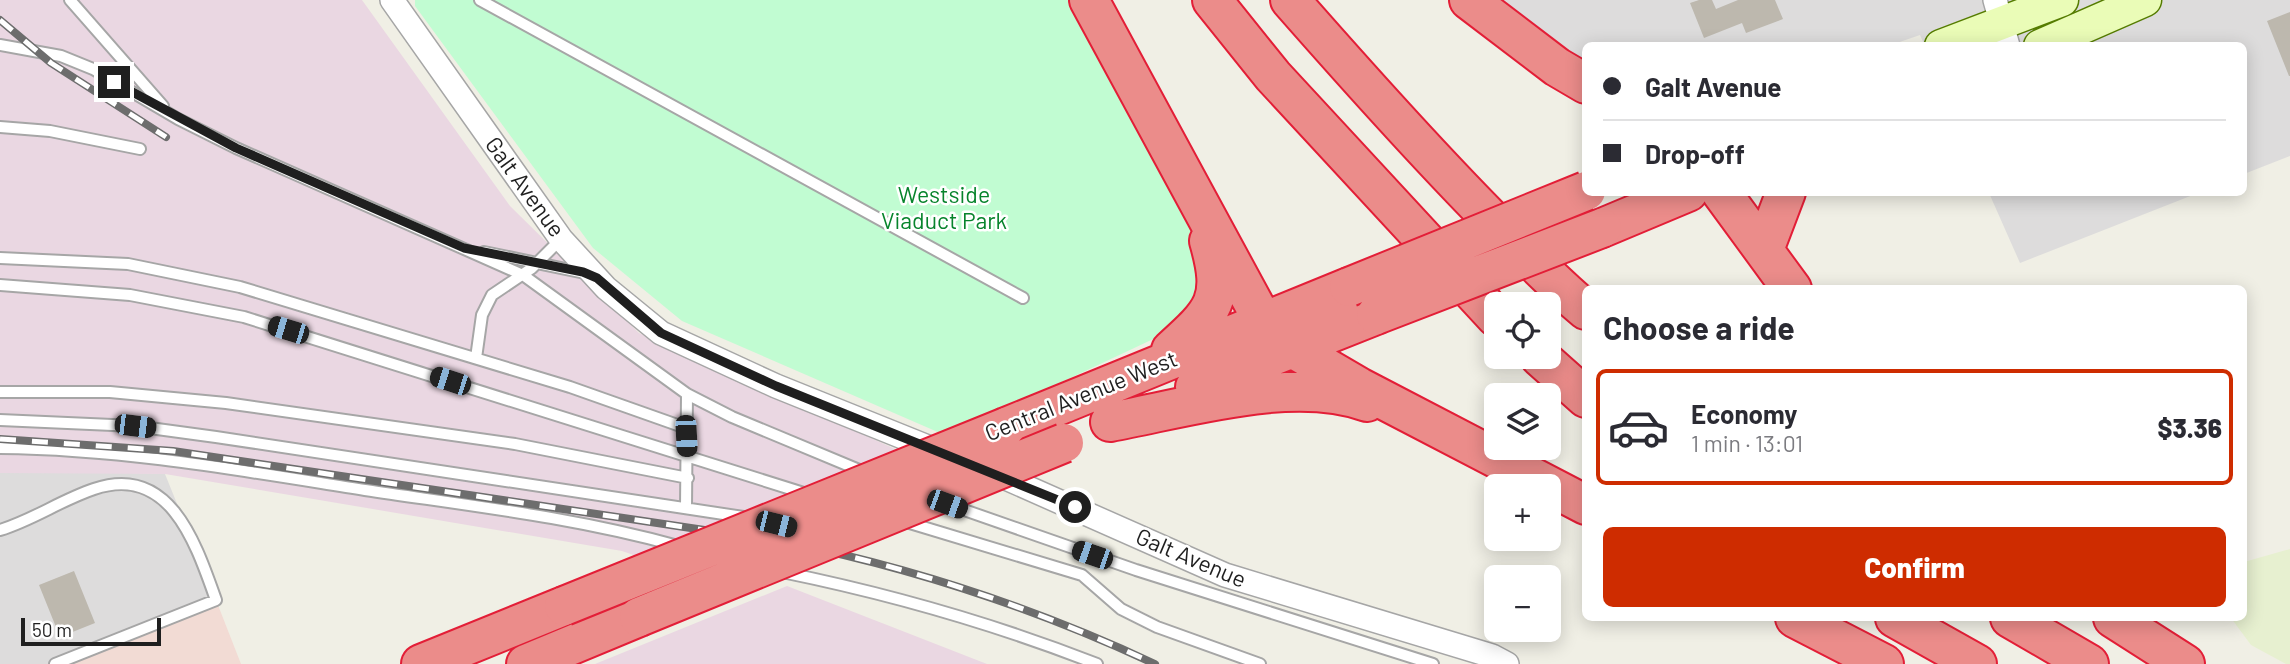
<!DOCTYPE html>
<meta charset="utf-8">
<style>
:root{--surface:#fff;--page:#f2f2f3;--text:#2b2b33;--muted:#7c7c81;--line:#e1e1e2;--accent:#ce2c00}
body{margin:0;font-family:Barlow,sans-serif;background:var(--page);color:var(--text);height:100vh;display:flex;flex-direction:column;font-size:26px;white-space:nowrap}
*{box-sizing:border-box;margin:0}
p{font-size:23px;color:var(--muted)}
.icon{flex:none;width:38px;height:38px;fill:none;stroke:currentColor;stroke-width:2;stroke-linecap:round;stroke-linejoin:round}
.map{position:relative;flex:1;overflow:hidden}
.side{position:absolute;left:1582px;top:285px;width:665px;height:336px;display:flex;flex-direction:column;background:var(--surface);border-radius:10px;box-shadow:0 4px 18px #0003}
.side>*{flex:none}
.banner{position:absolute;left:1582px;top:42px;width:665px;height:154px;border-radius:10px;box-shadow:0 4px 18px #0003;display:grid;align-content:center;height:154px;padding:0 21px;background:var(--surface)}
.buttons{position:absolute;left:1484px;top:292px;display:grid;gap:14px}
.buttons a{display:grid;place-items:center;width:77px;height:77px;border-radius:10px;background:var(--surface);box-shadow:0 4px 18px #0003;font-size:35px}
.scale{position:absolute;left:21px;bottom:18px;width:140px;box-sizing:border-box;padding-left:7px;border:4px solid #1f1f1f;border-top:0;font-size:19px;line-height:24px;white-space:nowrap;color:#1f1f1f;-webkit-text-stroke:5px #fff;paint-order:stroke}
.end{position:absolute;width:32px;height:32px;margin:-16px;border:9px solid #1f1f1f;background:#fff;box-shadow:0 0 0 4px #fff}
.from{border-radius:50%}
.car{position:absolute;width:21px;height:42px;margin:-21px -10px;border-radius:9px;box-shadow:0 0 5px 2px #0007;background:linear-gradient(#222 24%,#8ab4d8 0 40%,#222 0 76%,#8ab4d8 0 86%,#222 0)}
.banner b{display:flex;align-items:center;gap:24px;height:66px;font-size:26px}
.banner b+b{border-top:2px solid var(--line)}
.banner i{width:18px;height:18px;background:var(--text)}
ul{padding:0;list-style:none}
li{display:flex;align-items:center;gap:21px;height:116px;margin:0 14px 10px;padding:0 7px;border:4px solid transparent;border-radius:10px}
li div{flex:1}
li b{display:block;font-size:26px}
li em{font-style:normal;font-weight:800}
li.active{border-color:var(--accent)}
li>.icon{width:63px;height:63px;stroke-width:1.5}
h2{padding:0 21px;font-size:32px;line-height:84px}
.cta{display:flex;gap:14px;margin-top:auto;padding:14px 21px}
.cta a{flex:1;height:80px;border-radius:10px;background:var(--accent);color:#fff;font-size:28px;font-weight:800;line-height:80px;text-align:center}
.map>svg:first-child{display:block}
.residential{fill:#dddcdc}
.commercial{fill:#f2dbd4}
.industrial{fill:#ead7e2}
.farmland{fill:#e7f0d0}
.park{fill:#c1fcd2}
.building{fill:#bdb8ae}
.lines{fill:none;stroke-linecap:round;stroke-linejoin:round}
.lane-casing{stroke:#a6a6a6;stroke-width:14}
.street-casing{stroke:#a6a6a6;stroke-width:26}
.secondary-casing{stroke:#557c00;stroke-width:35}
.highway-casing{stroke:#e31e37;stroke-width:42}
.lane{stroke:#fff;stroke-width:10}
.street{stroke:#fff;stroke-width:23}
.secondary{stroke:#eafcb7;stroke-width:32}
.highway{stroke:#eb8c8a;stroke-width:38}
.rail-casing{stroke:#6d6d6d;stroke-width:8}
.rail{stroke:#fff;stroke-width:5;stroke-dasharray:16;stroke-linecap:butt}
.highway-bridge-casing{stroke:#e31e37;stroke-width:42;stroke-linecap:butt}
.highway-bridge{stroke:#eb8c8a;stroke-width:38}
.route{stroke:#1f1f1f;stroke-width:9}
.labels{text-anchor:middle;stroke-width:5;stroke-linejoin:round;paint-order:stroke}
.street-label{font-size:23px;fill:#1f1f1f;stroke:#fff}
.park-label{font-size:23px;fill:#07842c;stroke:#fff}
</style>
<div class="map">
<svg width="2290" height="664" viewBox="0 0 2290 664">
<rect width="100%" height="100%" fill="#f0efe5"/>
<path class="residential" d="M1500 0H2290V156L2244 174V46H1925L1920 35 1888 46H1586L1585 61Z
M1989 193H2198L2020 263Z
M0 469 165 474 216 600 55 664H0Z"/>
<path class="commercial" d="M216 600 241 664H55Z"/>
<path class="industrial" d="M0 0H362L510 206 639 333 904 453 645 559 622 551 165 474 0 473Z
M787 586 987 664H595Z"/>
<path class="farmland" d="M2290 549V664H2286L2251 645 2231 618H2244V562Z"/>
<path class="park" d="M415 0H1074L1203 244 1202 292 1164 334 947 436 682 321 593 248 415 6Z"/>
<path class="building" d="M1699 0H1712L1716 9 1738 0H1775L1783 19 1746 33 1742 23 1704 38 1690 3Z
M2290 12V76H2289L2267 21Z
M74 571 95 623 60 637 39 585Z"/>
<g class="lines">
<defs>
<path id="lane" d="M70 0 163 106
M480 0 1023 298
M0 45 61 56 93 69 178 119 236 148 523 275 687 394 732 417 864 472
M0 127 50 131 140 149
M484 252 585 273
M0 258 128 264 240 287 570 387 686 428
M0 285 130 295 244 317 810 495
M476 358 482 315 492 295 532 268 561 239
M0 392H110L226 403 515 444 688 478
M0 420 135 426 216 437 750 518
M0 448C123 449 244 471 365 490 472 506 573 517 678 546
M944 503 1136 570 1433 664
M686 507 687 394
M903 521 1082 575 1121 609 1157 627 1260 664
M0 530C33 520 61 500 94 489 170 463 196 544 216 600L55 664
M782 572C890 594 995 624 1097 664"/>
<path id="street" d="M392 0 561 239 606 288 661 333 776 386 945 454
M1995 0 2008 46
M990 471 1225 575 1492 656 1507 664"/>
<path id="secondary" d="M1941 46 2062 0
M2040 46 2145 0"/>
<path id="highway" d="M1089 0 1263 321 1294 349 1359 387 1586 505
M1212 0 1273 76 1496 317
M1290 0C1355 74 1420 147 1489 217 1521 249 1551 281 1586 310
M1469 0 1557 67 1586 84
M1721 192 1792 289
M1602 228 1688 192
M1764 250 1786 192
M1171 350C1214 311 1226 300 1209 241
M1540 357 1586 398
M1195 387 1376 315
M1110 422C1186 408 1293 375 1367 402
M1006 427 1349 287
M1795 618 1884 664
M1895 618 1977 664
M2010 618 2089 664
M2113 618 2185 664
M421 664 564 606
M526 664 639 617"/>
</defs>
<use href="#lane" class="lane-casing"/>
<use href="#street" class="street-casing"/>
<use href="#secondary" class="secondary-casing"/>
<use href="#highway" class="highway-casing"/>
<use href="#lane" class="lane"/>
<use href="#street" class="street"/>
<use href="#secondary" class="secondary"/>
<use href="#highway" class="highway"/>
<defs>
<path id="rail" d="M0 20 51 63 166 137
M0 439 173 451 785 542C914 568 1035 608 1155 664"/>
</defs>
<use href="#rail" class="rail-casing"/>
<use href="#rail" class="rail"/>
<defs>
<path id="highway-bridge" d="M1349 287 1586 191
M1376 315 1602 228
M564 606 1006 427
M639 617 1064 443"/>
</defs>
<use href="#highway-bridge" class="highway-bridge-casing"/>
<use href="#highway-bridge" class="highway-bridge"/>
</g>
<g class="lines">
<path class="route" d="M114 82 236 148 464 248 583 272 597 278 661 333 776 386 1075 507"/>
</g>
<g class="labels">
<g class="street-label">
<text transform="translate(525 187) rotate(54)" y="8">Galt Avenue</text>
<text transform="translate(1081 396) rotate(-22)" y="8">Central Avenue West</text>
<text transform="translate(1191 558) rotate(23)" y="8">Galt Avenue</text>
</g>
<g class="park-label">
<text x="944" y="203">Westside<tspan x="944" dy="26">Viaduct Park</tspan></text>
</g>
</g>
</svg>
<div class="buttons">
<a><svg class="icon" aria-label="locate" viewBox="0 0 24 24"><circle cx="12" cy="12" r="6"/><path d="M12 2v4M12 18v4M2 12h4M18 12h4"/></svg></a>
<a><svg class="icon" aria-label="layers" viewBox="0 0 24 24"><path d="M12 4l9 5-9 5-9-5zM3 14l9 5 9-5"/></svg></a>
<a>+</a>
<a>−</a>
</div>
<div class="scale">50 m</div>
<i class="end from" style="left:1075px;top:507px"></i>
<i class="end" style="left:114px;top:82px"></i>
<i class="car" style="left:288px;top:330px;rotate:287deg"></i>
<i class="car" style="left:450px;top:381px;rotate:288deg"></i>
<i class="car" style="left:135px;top:426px;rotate:97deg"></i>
<i class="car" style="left:686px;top:436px;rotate:177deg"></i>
<i class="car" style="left:947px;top:504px;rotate:110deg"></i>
<i class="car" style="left:776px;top:524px;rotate:104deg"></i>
<i class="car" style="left:1092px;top:555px;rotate:289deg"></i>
<div class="banner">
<b><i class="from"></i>Galt Avenue</b>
<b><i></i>Drop-off</b>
</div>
<section class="side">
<h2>Choose a ride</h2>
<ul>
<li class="active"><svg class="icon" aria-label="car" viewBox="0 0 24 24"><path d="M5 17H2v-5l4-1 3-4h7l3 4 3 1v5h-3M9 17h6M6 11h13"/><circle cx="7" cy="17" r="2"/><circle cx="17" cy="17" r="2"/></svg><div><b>Economy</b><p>1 min · 13:01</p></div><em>$3.36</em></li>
</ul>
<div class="cta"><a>Confirm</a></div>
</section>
</div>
